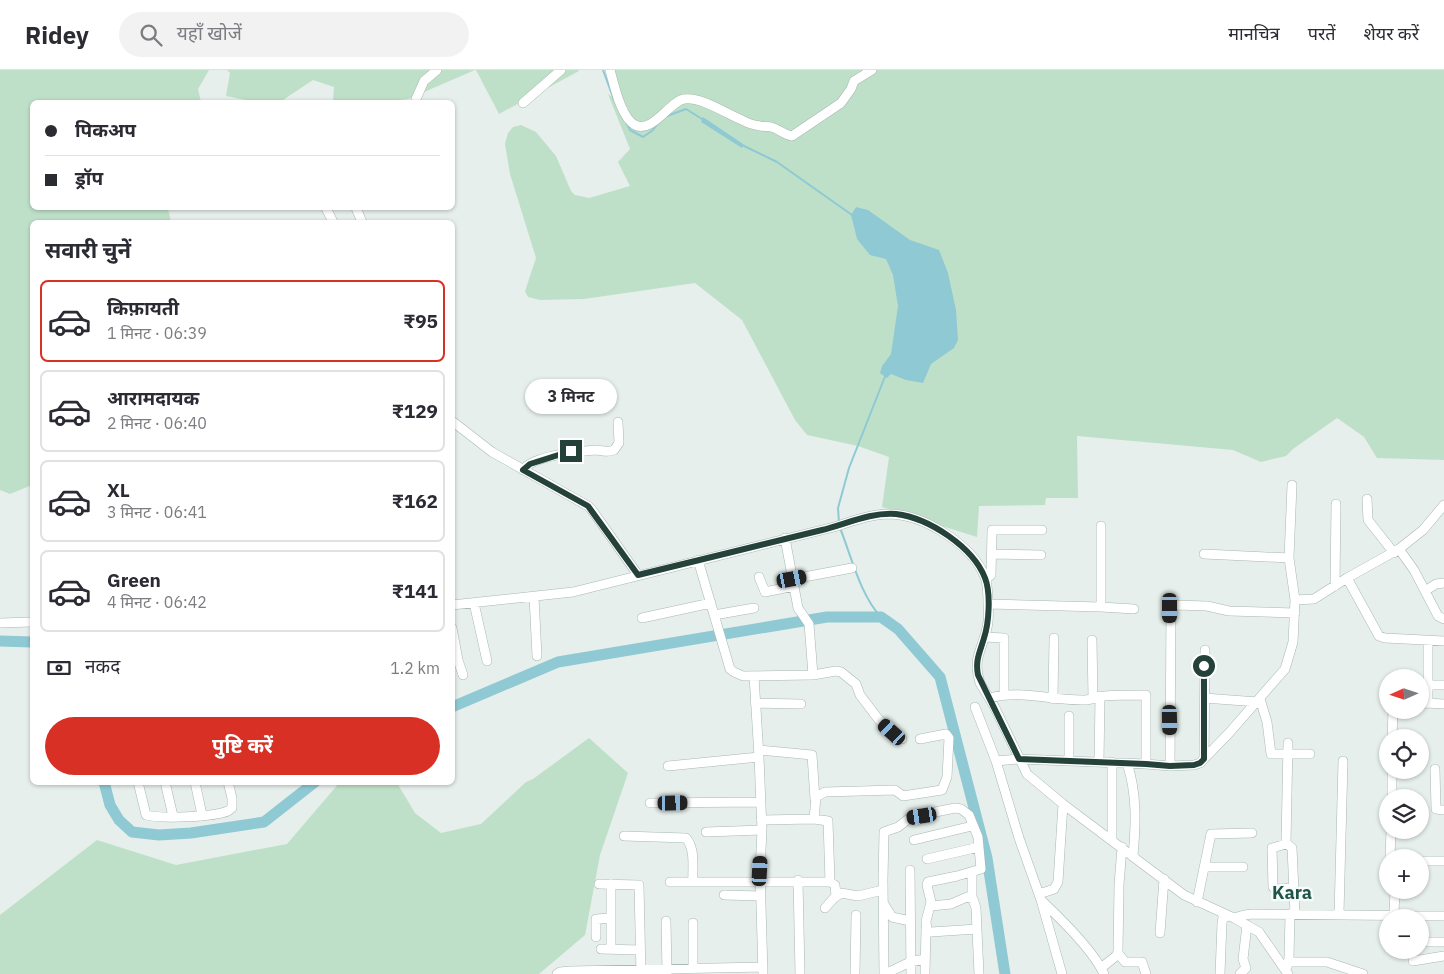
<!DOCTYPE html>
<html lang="hi">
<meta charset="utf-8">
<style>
:root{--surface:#fff;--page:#f2f2f3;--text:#2b2b33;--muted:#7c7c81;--line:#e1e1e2;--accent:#d93025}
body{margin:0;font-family:"IBM Plex Sans","Noto Sans Devanagari",sans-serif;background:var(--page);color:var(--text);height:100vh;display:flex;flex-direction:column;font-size:19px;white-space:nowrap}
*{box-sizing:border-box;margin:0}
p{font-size:16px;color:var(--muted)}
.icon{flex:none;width:28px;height:28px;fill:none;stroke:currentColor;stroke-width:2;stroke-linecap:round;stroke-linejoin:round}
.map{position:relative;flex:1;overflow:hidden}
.side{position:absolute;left:30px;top:150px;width:425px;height:565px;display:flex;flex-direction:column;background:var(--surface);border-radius:8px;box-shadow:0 1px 4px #0004}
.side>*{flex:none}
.guide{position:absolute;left:30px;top:30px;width:425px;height:110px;border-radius:8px;box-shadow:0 1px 4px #0004;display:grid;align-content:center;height:110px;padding:0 15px;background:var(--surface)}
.needle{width:32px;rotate:267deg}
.fabs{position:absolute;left:1379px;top:599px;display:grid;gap:10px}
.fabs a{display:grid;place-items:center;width:50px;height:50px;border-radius:50%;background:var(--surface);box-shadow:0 1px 4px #0004;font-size:25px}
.end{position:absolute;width:22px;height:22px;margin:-11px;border:6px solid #24423a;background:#fff;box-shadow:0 0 0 2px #fff}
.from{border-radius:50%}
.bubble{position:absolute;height:35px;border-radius:18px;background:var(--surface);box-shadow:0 1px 4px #0004;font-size:16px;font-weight:700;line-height:35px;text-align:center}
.car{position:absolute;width:15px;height:30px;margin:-15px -8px;border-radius:6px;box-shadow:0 0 4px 1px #0007;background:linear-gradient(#222 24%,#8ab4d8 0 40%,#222 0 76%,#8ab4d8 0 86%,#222 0)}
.guide b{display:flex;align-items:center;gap:18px;height:48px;font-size:19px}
.guide b+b{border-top:1px solid var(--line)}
.guide i{width:12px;height:12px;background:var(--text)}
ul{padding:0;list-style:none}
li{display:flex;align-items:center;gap:15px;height:82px;margin:0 10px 8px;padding:0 5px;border:2px solid var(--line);border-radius:8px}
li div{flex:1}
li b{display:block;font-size:19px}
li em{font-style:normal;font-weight:700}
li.selected{border-color:var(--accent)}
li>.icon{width:45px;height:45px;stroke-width:1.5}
h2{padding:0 15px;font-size:22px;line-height:60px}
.pay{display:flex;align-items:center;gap:12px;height:55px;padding:0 15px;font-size:19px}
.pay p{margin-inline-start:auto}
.button{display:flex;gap:10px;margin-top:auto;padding:10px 15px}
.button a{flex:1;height:58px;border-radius:30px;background:var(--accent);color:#fff;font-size:20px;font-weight:700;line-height:58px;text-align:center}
header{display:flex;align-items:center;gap:30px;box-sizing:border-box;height:70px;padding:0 25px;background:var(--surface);border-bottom:1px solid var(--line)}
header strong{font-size:24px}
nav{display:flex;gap:28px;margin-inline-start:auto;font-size:18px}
.search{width:350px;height:45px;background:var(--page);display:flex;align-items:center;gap:12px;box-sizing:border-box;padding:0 18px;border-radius:28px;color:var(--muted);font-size:19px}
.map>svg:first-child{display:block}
.green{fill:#bfe0c8}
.water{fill:#8ec9d4}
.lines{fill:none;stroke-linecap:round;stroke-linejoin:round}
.stream{stroke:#8ec9d4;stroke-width:2}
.river{stroke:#8ec9d4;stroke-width:11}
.minor-casing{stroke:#a8b8b2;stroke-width:10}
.minor{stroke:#fff;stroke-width:9}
.route{stroke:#24423a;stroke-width:6}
.labels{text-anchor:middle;stroke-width:4.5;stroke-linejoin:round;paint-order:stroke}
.quarter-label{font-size:18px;font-weight:bold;fill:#1f5548;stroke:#f7fbf9}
</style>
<header>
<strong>Ridey</strong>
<div class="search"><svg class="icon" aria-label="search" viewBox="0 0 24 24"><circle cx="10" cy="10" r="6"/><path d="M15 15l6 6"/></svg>यहाँ खोजें</div>
<nav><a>मानचित्र</a><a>परतें</a><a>शेयर करें</a></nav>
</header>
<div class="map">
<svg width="1444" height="904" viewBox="0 0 1444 904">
<rect width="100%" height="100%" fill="#e6efeb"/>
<path class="green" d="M0 0H209L198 19 201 32H32V138H168L171 152H32V415L10 424 0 420Z
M227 0H475L408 29 379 32H333L334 17 313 10 280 32H256L226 26 230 3Z
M476 0H578L579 1 499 44Z
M612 0H1444V390L1377 388 1364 367 1337 348 1293 379 1286 386 1261 392 1233 380 1077 366 1078 428H1046L1045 435 979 436 977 467 882 437 889 387 858 376 807 365 795 350 742 250 695 213 584 229 540 230 528 227 525 221 536 188 510 104 505 74 508 63 513 57 521 55 536 62 556 86 571 121 575 125 589 128 630 116 618 92 630 79 608 24 630 40 626 36Z
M589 668 628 703 600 785 585 865 539 904H0V845L97 770 176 795 287 774 340 712 397 713 415 743 441 763 481 754 526 712 533 709Z"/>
<path class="water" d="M703 47 743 74 742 78 701 52Z
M856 137 868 140 910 170 939 180 948 203 956 240 958 270 954 278 931 294 923 313 906 310 891 304 887 308 880 303 882 296 891 284 898 236 893 205 886 189 870 185 857 169 851 145Z"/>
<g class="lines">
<path class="stream" d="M603 0 614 30
M667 46 686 39 702 49
M626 52 630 60 643 67 653 60 659 52
M742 75 777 92 852 145
M839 453 838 438 849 398 886 304
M840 458C851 485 860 525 881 547"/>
<path class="river" d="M0 571 32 572
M452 637 558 592 827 547H881L898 559 940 607 987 788 1005 904
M104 712 110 735 119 750 132 762 159 765 191 763 264 752 315 712"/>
<defs>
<path id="minor" d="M610 0C614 14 621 48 635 55 652 64 669 32 684 29 700 26 727 44 742 50 747 53 754 55 760 56 764 57 768 56 771 57 779 59 784 65 792 66L841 33 851 19 854 11 872 0
M416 29 424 11 437 0
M523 33 561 0
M326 138 333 152
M356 138 362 152
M452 351 492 382 588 436 592 440 638 505
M523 400C532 386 579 381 595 380 602 380 607 383 614 380L619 373 618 352
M1367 429 1368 450 1394 483
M1101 456V537
M1399 479 1414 500 1438 546 1444 549
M992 484 1041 485
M1204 484 1289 488 1295 530
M1289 488 1292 415
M698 490 730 599 734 602 743 606 813 605 809 554 798 538 785 468
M759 507 765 522 794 516
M1347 508 1379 566 1385 568 1444 571
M793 509 852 498
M986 509 991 505 992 460H1042
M1335 516 1336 434
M1425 521 1436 514 1444 513
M534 527 537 586
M474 533 487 591
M988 534 1101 537 1134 539
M452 535 573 522 834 457C853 451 871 444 890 444 925 445 972 475 985 507 988 515 988 525 988 534 989 544 988 558 984 568 980 583 975 588 978 605L980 613 994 636 1027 704 1063 734 1184 825 1234 848 1259 862 1288 904
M714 545 754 538
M642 548 711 533
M0 553 32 552
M452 558 458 590 463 605
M985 567 1004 568V624
M1092 570 1093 629
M813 605 836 601 841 602 856 614 860 625 879 650 902 669
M754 606 759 687 762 760 760 801 763 904
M1428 615H1444
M989 628C1022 619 1051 631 1085 630 1091 630 1097 626 1104 626 1118 625 1132 625 1146 625V694
M1204 628 1258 632
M1053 629 1054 568
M1260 629 1267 652 1271 684H1310
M755 633 801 634
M1426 633 1444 634
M1420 634 1426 633 1428 631V571
M975 637 996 691
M1392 668 1393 640
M1288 673 1286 773 1292 778 1295 844
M759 680 812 685 815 729
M1204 689 1205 580
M1069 691V646
M1099 692 1100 626
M1112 692V770
M1127 693C1137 723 1136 754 1133 786
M668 696 759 687
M1170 696 1171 536 1175 535 1207 536 1229 541 1295 543
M1435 699 1436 739 1444 740
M138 712 146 745C163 749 213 747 228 741L232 738V728L228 712
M165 712 173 746
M195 712 202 745
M1392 728V700
M650 733 760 732
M814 749 816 727 825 722 895 720 903 726 942 720 947 707 949 668 946 664 920 669
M761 750 814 749 828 751 830 812
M706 762 762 760
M624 766 686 768C696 780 692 798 693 812
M914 770 972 756
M1286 774 1272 778 1273 817 1276 819 1293 818
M1390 788 1391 760
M927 789 979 777
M1420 791H1444
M1204 797H1243
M910 800 911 904
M798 810 800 904
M670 812H830L835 815 836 826
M599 814 639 815 641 904
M611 814V879
M1039 824 1054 819 1058 812 1063 734
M724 825 761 826
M972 827V803
M1043 832C1061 849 1094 882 1104 904
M1197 832 1211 764 1252 763
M884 834 892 847 910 851
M931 836 951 834 967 827 973 829 976 838 979 904
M825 838 834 828 841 823 858 826 883 820
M1339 844 1343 691
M1394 844 1395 820
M1234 848 1244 845 1253 844 1444 846
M666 851 667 903
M1160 863 1164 809
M596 867V849L611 848
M1420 872H1444
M601 879 640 880
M1118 883 1125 892H1142L1146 904
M1413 891 1444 886
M1289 892H1327L1363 904
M1287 897 1289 888 1290 844
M693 898V853
M1101 898 1116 886 1118 882 1119 815 1122 777
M557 904 560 902 570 901 763 897
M855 904 856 845
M884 904 883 810 884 762 898 757 911 747 955 738 961 739 969 745 978 767 981 799 957 806 928 812 927 815 931 832 926 851 927 861 931 862 977 859
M885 904 910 892 925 889
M925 904 926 859
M1062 904 1041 830 1019 768 996 691 1019 689 1146 694 1170 696 1194 695 1200 693 1229 663 1285 599 1293 572 1295 530 1314 529 1347 508 1399 479 1423 460 1444 435
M1220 904 1222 853 1223 848 1229 846
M1240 904 1246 898 1243 889 1247 855"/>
</defs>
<use href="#minor" class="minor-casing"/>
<use href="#minor" class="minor"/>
</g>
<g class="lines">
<path class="route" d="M571 381 530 394 523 400 588 436 638 505C699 490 761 475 822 460 846 454 871 442 896 444 929 448 973 477 985 508 991 523 989 553 984 568 980 582 975 590 978 605L1019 689 1146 694 1170 696 1194 695 1200 693 1204 689V596"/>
</g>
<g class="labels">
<g class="quarter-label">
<text x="1292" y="829">Kara</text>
</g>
</g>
</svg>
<div class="fabs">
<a><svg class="needle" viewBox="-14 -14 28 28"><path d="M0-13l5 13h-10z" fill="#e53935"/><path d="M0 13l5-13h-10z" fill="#7c7c81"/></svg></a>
<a><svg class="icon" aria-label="locate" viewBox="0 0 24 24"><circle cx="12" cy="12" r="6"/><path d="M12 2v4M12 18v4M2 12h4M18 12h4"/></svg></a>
<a><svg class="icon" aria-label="layers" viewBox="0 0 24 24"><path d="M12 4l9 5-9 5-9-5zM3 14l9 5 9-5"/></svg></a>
<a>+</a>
<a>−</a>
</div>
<i class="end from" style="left:1204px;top:596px"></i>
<i class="end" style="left:571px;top:381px"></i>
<div class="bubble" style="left:525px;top:309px;width:92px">3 मिनट</div>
<i class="car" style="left:792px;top:509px;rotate:79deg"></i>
<i class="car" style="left:1170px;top:538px;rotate:180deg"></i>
<i class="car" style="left:1170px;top:650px;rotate:179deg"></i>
<i class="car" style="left:892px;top:662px;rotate:312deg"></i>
<i class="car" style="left:673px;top:733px;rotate:89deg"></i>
<i class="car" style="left:922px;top:746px;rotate:261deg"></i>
<i class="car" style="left:760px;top:801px;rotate:3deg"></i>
<div class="guide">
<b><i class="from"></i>पिकअप</b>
<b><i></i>ड्रॉप</b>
</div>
<section class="side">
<h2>सवारी चुनें</h2>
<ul>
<li class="selected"><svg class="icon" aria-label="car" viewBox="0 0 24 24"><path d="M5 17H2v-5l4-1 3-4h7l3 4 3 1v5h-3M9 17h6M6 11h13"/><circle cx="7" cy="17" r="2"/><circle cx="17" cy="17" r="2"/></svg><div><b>किफ़ायती</b><p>1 मिनट · 06:39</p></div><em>₹95</em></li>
<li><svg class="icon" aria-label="car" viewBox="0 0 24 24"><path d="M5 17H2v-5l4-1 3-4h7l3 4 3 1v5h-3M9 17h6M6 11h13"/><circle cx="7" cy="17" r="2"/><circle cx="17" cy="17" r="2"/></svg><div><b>आरामदायक</b><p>2 मिनट · 06:40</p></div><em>₹129</em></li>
<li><svg class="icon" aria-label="car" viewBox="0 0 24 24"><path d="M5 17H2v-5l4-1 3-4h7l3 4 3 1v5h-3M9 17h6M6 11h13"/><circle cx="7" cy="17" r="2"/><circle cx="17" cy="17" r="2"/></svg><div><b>XL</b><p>3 मिनट · 06:41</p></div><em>₹162</em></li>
<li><svg class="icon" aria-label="car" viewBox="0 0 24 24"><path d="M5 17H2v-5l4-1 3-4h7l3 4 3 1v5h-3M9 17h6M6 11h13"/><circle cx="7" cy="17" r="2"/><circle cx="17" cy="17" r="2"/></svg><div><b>Green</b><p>4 मिनट · 06:42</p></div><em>₹141</em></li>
</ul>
<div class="pay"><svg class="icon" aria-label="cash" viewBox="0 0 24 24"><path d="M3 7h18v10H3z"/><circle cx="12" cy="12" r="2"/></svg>नकद<p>1.2 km</p></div>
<div class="button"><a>पुष्टि करें</a></div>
</section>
</div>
